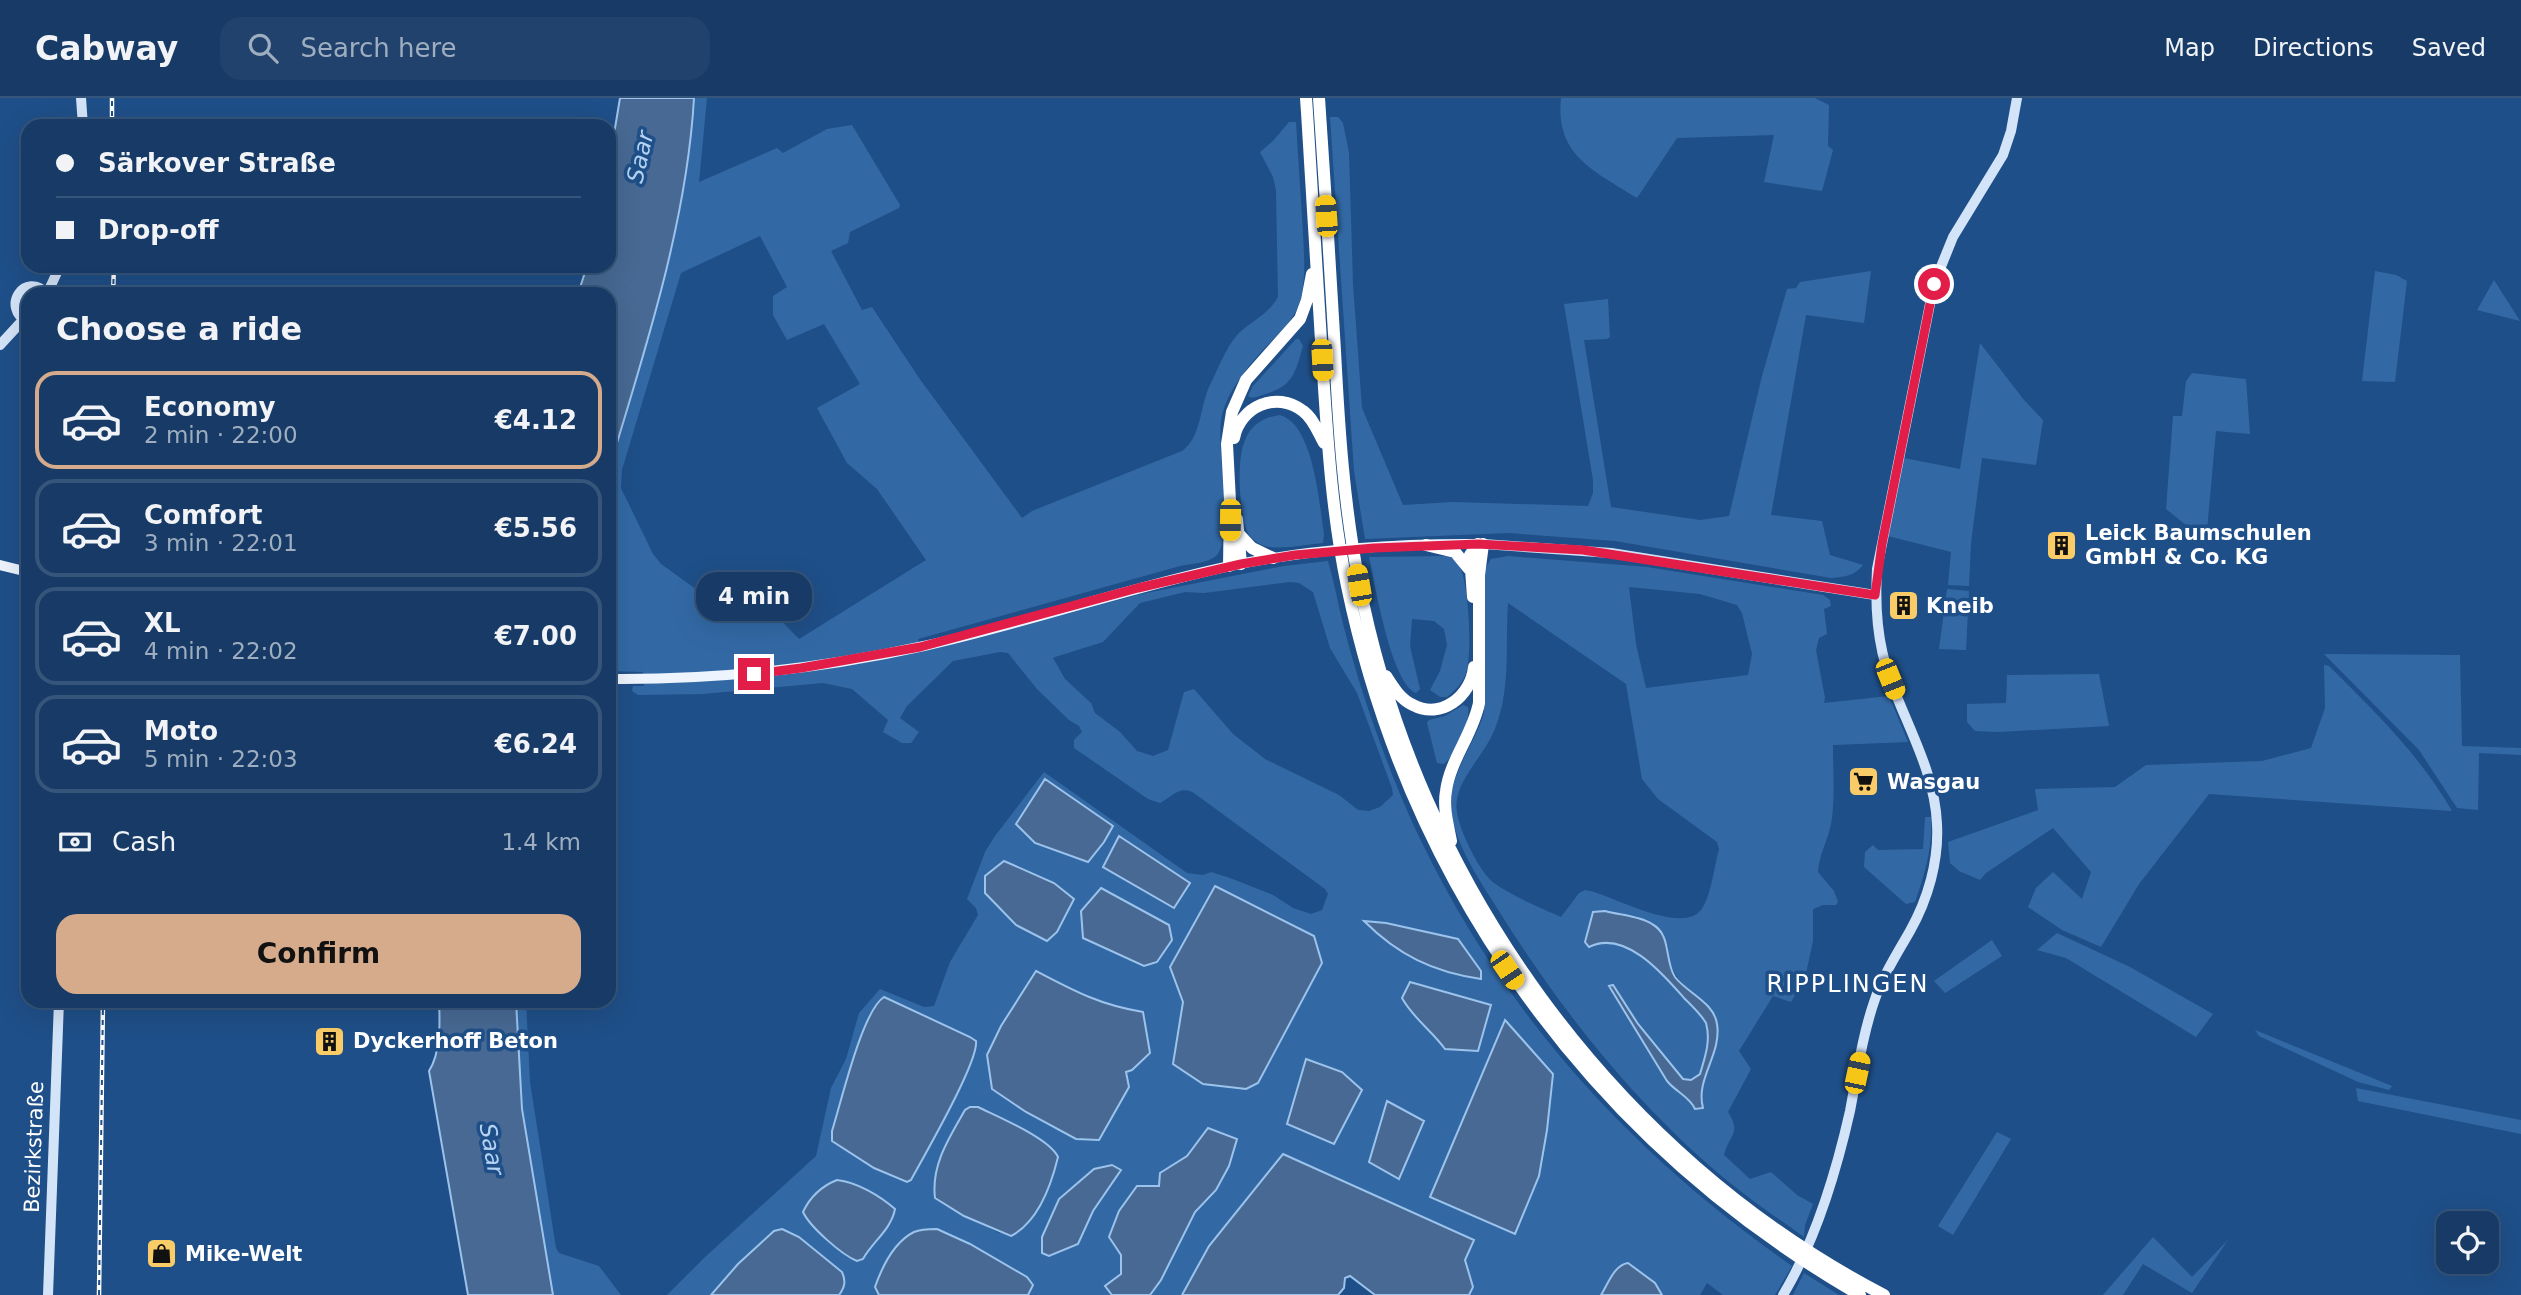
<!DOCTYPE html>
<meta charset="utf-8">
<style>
:root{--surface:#173b66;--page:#20426c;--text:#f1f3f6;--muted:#9eadbf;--line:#36557a;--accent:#d6ab8b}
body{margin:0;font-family:"DejaVu Sans",sans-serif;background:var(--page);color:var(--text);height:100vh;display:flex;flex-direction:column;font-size:26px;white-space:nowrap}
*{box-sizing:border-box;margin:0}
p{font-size:23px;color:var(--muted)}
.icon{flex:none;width:38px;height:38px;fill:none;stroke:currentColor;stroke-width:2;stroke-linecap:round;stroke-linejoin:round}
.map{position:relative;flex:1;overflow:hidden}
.details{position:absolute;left:21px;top:189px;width:595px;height:721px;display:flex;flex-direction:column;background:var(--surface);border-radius:21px;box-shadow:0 7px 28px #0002,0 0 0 2px var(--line)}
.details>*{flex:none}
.banner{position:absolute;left:21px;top:21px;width:595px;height:154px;border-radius:21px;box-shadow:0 7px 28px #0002,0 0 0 2px var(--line);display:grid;align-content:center;height:154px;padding:0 35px;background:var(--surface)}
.buttons{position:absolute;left:2436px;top:1113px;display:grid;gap:14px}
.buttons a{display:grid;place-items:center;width:63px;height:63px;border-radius:14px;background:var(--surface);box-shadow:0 7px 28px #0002,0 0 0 2px var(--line);font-size:35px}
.end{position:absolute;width:32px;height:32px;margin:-16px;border:9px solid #e11d48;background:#fff;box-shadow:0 0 0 4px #fff}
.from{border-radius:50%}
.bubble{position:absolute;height:49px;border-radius:21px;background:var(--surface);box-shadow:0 7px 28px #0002,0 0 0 2px var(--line);font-size:23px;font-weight:700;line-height:49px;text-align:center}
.car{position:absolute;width:21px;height:42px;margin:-21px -10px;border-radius:9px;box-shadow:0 0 5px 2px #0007;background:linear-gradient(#f5c518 24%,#345 0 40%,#f5c518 0 76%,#345 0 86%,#f5c518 0)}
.banner b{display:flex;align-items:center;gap:24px;height:66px;font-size:26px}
.banner b+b{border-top:2px solid var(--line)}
.banner i{width:18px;height:18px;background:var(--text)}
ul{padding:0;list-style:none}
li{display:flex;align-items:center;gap:21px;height:98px;margin:0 14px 10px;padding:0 21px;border:4px solid var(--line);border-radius:21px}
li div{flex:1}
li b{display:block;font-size:26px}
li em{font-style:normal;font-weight:700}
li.on{border-color:var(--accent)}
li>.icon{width:63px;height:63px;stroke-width:1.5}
h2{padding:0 35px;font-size:32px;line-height:84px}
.pay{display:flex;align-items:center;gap:18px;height:77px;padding:0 35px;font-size:26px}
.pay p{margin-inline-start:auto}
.action{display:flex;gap:14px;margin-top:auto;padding:14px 35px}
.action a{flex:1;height:80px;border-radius:21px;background:var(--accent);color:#111;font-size:28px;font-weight:700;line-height:80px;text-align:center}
header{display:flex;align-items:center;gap:42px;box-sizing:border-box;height:98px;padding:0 35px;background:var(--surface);border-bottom:2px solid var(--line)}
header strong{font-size:33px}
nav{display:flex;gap:38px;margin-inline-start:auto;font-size:24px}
.search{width:490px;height:63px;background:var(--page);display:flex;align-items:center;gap:18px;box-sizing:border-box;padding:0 24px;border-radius:21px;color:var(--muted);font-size:26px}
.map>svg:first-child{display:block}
.green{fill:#3269a5;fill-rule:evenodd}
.water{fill:#476993;stroke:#9cc3ec;stroke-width:2}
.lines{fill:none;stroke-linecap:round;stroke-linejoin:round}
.secondary{stroke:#d4e4f8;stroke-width:10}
.primary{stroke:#edf4fe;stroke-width:10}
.highway{stroke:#fff;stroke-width:12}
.rail-casing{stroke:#fff;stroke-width:4.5}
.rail{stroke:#1f4f88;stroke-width:2;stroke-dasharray:5;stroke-linecap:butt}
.route{stroke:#e11d48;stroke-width:9}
.labels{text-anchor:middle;stroke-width:7;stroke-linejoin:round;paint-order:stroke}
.poi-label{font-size:21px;font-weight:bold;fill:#fff;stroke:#1f4f88;text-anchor:start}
.street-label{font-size:21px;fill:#fff;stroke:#1f4f88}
.water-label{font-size:23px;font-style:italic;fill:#b4d2f2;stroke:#1f4f88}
.quarter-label{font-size:24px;letter-spacing:2px;fill:#fff;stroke:#1f4f88}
</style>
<header>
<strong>Cabway</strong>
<div class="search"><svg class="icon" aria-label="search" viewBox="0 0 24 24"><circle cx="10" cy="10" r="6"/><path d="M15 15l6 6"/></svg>Search here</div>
<nav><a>Map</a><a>Directions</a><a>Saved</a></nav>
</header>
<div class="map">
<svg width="2521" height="1197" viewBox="0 0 2521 1197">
<rect width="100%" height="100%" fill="#1f4f88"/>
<path class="green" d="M694 0H707L699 84 777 50 783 55 827 31 852 27 900 107 899 110 850 134 848 145 831 153 862 212 872 209 919 280 1022 420 1032 413 1182 353C1201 340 1200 309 1209 289 1218 271 1225 251 1238 236 1251 223 1269 216 1278 199L1276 92 1273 79 1260 54 1273 43 1289 24H1296C1298 61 1301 98 1303 136 1304 157 1306 178 1301 199 1296 223 1276 237 1261 254 1245 272 1228 293 1222 317 1215 345 1234 441 1216 458 1208 465 1190 466 1180 468L918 541 922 554 1141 496 1284 468 1328 463C1332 478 1336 493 1339 509 1356 583 1388 674 1421 743 1507 920 1632 1056 1792 1168L1775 1197H1723L1707 1185 1700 1197H1662L1654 1185 1627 1165C1614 1167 1608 1186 1601 1197H1469L1473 1189 1465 1162 1474 1143 1224 1131 1209 1148 1182 1197H1150L1161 1182 1195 1114 1216 1092 1229 1068 1237 1041 1208 1030 1187 1058 1160 1075 1159 1088 1109 1139 1121 1157V1176L1105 1188 1112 1197H1028L1030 1193 1027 1179 970 1146 937 1131 875 1189 879 1197H839C845 1189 846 1183 842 1174L774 1134 738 1166 711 1197H667L704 1160 816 1058 831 990 846 961 859 915 880 891 924 909 934 908 950 864 978 817 976 810 967 801 985 754 995 738 1044 674 1187 775 1203 777 1211 774 1230 780 1273 797 1293 810 1311 816 1322 812 1328 796 1325 791 1194 695C1180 687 1172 699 1160 705L1148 701 1074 650V642L1082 634 1079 628 1069 622 1037 591 1008 555 1000 554 953 563 907 608 900 620 919 634 911 645H902L883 634 888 622 852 591 823 585 703 596 638 597 632 593 633 588H644L643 574 609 573V371L652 218 685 85ZM760 138 787 189 773 198V217L787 242 824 226 860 286 817 310 847 365 877 391 926 462 799 541 767 508 752 519 740 511 736 514 693 489 661 466 653 456 621 390 622 372 681 175ZM1290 484 1299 485 1313 494 1330 550 1357 595 1392 690 1393 697 1380 709 1369 713 1358 712 1339 697 1265 661 1233 636 1194 591 1184 594 1168 652 1153 658 1137 653 1120 634 1095 615 1091 605 1065 581 1053 560 1055 559 1103 544 1140 505 1185 494 1204 495ZM1365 824 1386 825 1458 841 1397 849 1378 836ZM1036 873 1074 894 1111 909 1142 914 1150 955 1125 974 1099 1042 1076 1041 1026 1014 992 991 987 956 1001 928ZM884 900 976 943 961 988 911 1082 907 1084 874 1070 832 1043V1033C841 1006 862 912 884 900ZM1183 904 1271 961 1258 985 1246 991 1203 986 1173 966ZM1553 976 1547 1032 1539 1078 1515 1135 1430 1099ZM970 1009H978C998 1019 1049 1040 1058 1059 1052 1082 1042 1103 1030 1124L999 1135 935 1100C931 1067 949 1040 965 1012ZM807 1122H893C885 1136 872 1146 863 1161L847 1159Z
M1561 0H1815L1829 7 1828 48 1833 52 1822 93 1764 84 1774 37 1677 40 1637 100C1595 73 1555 58 1561 0Z
M1330 19H1338L1343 25 1349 55 1353 186 1362 310 1403 407 1453 404 1588 408 1593 395V382L1564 206 1608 201 1610 239 1607 241 1584 242 1611 409 1700 422 1729 418 1762 278 1787 191 1796 190 1800 184 1871 173 1864 225 1806 217 1771 417 1822 423 1830 457 1863 467C1854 478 1845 479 1831 480L1615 443 1508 435 1365 441 1354 373Z
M2375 173 2396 177 2407 183 2395 284 2362 283Z
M2494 182 2520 223 2477 212Z
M1296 241H1299L1303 248C1293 284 1290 290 1252 300L1248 298 1253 288Z
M1980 245 2024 302 2043 322 2036 367 1982 360 1971 445 1969 488 1948 487 1951 454 1888 438 1904 360 1960 371Z
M2192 275 2246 281 2250 336 2216 333 2206 443 2166 411 2173 318H2182L2186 283Z
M1280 317C1314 327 1319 405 1324 436L1323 445C1307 446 1273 454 1260 446 1253 442 1248 437 1246 430 1239 409 1236 359 1246 340 1252 326 1265 319 1280 317Z
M1448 458C1454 461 1458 463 1460 469 1469 487 1473 560 1465 578 1461 587 1454 593 1447 599H1440L1430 592 1440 573 1447 547 1444 531 1434 523 1412 521 1410 548 1420 591 1416 595C1391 585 1375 486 1369 459Z
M1508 458 1647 469 1823 497 1830 502 1831 508 1824 511 1827 536 1819 540 1816 552 1825 600 1824 605 1889 598 1908 644 1833 647C1833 671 1835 696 1832 720 1830 739 1819 755 1818 774L1834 793 1838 804 1836 807H1823L1813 811V843L1805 880 1791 904 1773 898 1739 953 1751 971 1728 1014C1742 1036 1729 1036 1724 1057L1750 1081 1771 1074 1797 1097 1813 1106 1805 1127 1804 1139C1784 1124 1763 1111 1743 1095 1644 1018 1563 916 1497 810 1479 781 1453 744 1451 709 1449 676 1475 646 1484 615L1485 471 1491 461ZM1629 489 1700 496 1737 507 1742 515 1752 556 1748 577 1646 590 1636 546ZM1508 505 1626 586 1642 681 1658 701 1717 744 1719 751C1714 769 1712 793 1703 809 1685 841 1610 795 1585 792L1579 795 1561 819C1539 809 1514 799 1494 785 1480 775 1459 732 1457 714 1455 707 1458 695 1461 688 1471 667 1488 650 1496 628 1511 588 1505 547 1508 505ZM1593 814 1668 848C1669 883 1690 889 1710 912L1707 974 1700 991 1703 1009 1686 1001 1667 983 1610 888 1613 887 1638 926 1683 981 1691 982 1700 976C1705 959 1711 943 1706 925 1689 897 1648 857 1617 846 1606 843 1596 847 1585 844Z
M1947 491 1969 493 1966 552 1939 551Z
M2324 556 2460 557 2462 648 2521 650V657L2479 655 2478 712 2457 710 2419 652Z
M2324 567 2329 568C2375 614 2419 656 2452 713L2209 696 2139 786 2101 849 2062 832 2028 809 2036 790 2053 774 2082 801 2091 774 2053 730 1986 775 1980 782 1959 773 1950 765 1948 744 2038 712 2035 691 2115 689 2146 667 2262 663 2311 650 2325 610Z
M2099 576 2109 628 1998 634 1975 633 1967 624V606L2006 605 2007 577Z
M1463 607 1468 609C1471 623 1456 657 1444 666L1437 665 1427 625 1429 622 1445 618Z
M1925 719H1931C1933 748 1925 776 1915 804L1906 806 1864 769 1865 754 1873 747 1878 752 1923 751Z
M2057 835 2130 869 2213 916 2196 939 2066 860 2037 852Z
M1992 842 2002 858 1945 895 1934 883Z
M516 903H526L530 984 556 1150 559 1155 599 1168 621 1197H553L522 1011Z
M2255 932 2392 988 2389 992 2358 984 2259 938Z
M2356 990 2521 1022V1036L2358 1003Z
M1997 1034 2011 1041 1953 1137 1938 1128Z
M2153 1139 2192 1179 2228 1142 2192 1195 2143 1166 2123 1197H2103Z
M1804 1175 1839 1197H1793Z"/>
<path class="water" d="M620 0H694C687 124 645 252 609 371V196H578L587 168H609V66Z
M1045 681 1113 728 1104 744 1088 764 1035 745 1016 726Z
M1119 738 1190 785 1174 810 1103 769Z
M1004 763 1054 785 1074 801 1057 834 1047 843 1016 827 985 795V778Z
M1215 788 1314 838 1322 865 1258 985 1246 991 1203 986 1173 966 1183 904 1170 869Z
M1101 790 1169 827 1172 842 1157 864 1144 868 1083 840 1081 813Z
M1605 813C1619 817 1640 818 1652 826 1672 837 1664 862 1675 879 1687 895 1714 904 1717 926 1722 956 1695 981 1703 1010L1695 1011C1690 999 1676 994 1667 983L1609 888 1613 887 1638 926 1683 981 1691 982 1700 976C1705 959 1711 943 1706 925 1700 915 1692 908 1684 900 1663 876 1625 831 1589 849L1585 844 1593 814Z
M1364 823 1386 825 1458 841 1481 873V881C1433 874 1398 857 1364 823Z
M1036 873C1074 893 1100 907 1143 914L1150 955 1132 972 1126 974 1129 989 1099 1042 1076 1041 1026 1014 992 991 987 957 1001 928Z
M1410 884 1491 907 1478 953 1445 951C1431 932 1413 920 1402 900Z
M884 899 970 939 976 943C979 963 924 1058 911 1082L907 1084 874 1070 832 1043V1033C841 1005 862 913 884 899Z
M439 903H516L522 1011 553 1197H468L429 973C441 954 440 925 439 903Z
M1505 922 1553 976 1547 1032 1539 1078 1515 1136 1430 1099Z
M1306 961 1342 974 1362 992 1334 1046 1287 1026Z
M1387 1003 1424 1023 1399 1081 1369 1064Z
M970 1009H978C998 1019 1049 1040 1058 1059 1051 1088 1038 1124 1011 1138L964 1118 935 1100C931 1067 949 1040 965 1012Z
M1208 1030 1237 1041 1229 1068 1216 1092 1195 1114 1161 1182 1150 1197H1112L1105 1188 1121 1176V1157L1109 1139 1119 1113 1137 1088H1159L1160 1075 1187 1058Z
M1283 1056 1474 1142 1465 1162 1473 1189 1469 1197H1375L1350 1178 1345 1180 1344 1190 1338 1197H1182L1209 1148Z
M1112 1067 1121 1072 1093 1113 1078 1146 1049 1158 1042 1155V1139L1059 1101 1094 1071Z
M837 1082C857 1084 880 1098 895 1111 891 1132 873 1143 863 1161L857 1163C842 1157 810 1129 803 1114 810 1099 822 1088 837 1082Z
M782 1131 799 1139 842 1174C846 1183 845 1189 839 1197H711L738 1166 774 1133Z
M937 1131 970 1146 1027 1179 1033 1187 1028 1197H879L875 1189C882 1169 894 1144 914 1134 921 1131 930 1131 937 1131Z
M1628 1165 1655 1185 1662 1197H1601C1608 1186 1614 1167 1628 1165Z"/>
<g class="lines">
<path class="secondary" d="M81 0 83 28
M47 196 60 168
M28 224C0 210 25 172 47 196
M0 247 23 222
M1483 446 1611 455 1875 497
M48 1197 59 903
M1783 1197C1816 1142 1836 1075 1850 1013 1857 977 1862 939 1874 904 1882 879 1897 856 1910 833 1928 801 1939 763 1937 726 1935 675 1907 628 1890 581 1877 544 1875 509 1877 471L1934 186 1953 139 2003 57 2011 33 2017 0"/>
<path class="primary" d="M0 467 28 474
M609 581C715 582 820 571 924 548 1027 525 1127 490 1230 468 1309 451 1403 445 1483 446"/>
<path class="highway" d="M1306 0C1312 86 1317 172 1322 259 1327 335 1331 412 1347 488 1410 790 1593 1043 1860 1197
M1319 0C1325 84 1330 169 1335 253 1339 331 1344 408 1359 484 1416 782 1613 1057 1884 1197
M1234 340C1240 309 1276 292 1303 313 1313 320 1318 334 1324 345
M1237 421 1241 466
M1238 435 1252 450 1273 460
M1426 447 1455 454 1469 471
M1229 468 1230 403 1227 346 1232 314 1246 282 1300 221 1307 202 1312 176
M1473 499 1470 457 1478 446
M1386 578C1393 589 1400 601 1413 607 1441 622 1471 598 1474 569
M1451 743C1448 727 1443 710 1446 693 1450 662 1473 636 1479 605V477L1483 446"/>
<defs>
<path id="rail" d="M112 28V0
M113 196 114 168
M99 1197 103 903"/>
</defs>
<use href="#rail" class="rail-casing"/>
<use href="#rail" class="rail"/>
</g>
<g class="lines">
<path class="route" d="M754 576 801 570 920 549 1138 490 1241 466 1295 457 1374 450 1478 446 1583 452 1875 497 1882 446 1934 186"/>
</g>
<defs>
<symbol id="building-square" viewBox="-11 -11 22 22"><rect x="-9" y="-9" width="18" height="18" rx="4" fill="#f9cc68" stroke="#1f4f88"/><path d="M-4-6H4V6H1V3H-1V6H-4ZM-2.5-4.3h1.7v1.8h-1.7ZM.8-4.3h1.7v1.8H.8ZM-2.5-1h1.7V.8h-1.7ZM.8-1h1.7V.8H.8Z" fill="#111"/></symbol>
<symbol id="supermarket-square" viewBox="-11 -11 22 22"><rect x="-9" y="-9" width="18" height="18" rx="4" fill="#f9cc68" stroke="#1f4f88"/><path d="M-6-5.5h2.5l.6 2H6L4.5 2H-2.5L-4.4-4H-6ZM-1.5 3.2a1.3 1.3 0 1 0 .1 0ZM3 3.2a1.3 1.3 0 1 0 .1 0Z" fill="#111"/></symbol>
<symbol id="shop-square" viewBox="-11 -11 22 22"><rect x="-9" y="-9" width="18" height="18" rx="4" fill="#f9cc68" stroke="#1f4f88"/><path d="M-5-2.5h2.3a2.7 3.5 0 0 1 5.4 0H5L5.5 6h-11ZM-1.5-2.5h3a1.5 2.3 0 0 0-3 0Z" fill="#111"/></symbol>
</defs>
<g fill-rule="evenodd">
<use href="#building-square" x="2044" y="430" width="35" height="35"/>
<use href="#building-square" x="1886" y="490" width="35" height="35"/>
<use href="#supermarket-square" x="1846" y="666" width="35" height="35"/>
<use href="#building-square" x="312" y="926" width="35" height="35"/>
<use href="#shop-square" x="144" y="1138" width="35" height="35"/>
</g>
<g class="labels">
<g class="poi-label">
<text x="2085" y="442">Leick Baumschulen<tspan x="2085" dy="24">GmbH &amp; Co. KG</tspan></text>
<text x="1926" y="515">Kneib</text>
<text x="1887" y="691">Wasgau</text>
<text x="353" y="950">Dyckerhoff Beton</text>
<text x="185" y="1163">Mike-Welt</text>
</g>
<g class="street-label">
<text transform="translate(34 1049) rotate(-88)" y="7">Bezirkstraße</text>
</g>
<g class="water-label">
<text transform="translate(640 59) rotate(-77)" y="8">Saar</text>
<text transform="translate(492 1051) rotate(80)" y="8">Saar</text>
</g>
<g class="quarter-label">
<text x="1848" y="894">RIPPLINGEN</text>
</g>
</g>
</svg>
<div class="buttons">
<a><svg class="icon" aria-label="locate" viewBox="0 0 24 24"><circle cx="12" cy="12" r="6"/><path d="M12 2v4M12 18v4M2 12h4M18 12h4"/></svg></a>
</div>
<i class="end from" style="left:1934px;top:186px"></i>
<i class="end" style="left:754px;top:576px"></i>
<div class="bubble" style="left:696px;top:474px;width:116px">4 min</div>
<i class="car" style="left:1326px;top:118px;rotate:356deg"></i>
<i class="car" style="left:1322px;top:262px;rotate:177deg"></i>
<i class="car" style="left:1230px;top:422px;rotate:181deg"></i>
<i class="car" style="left:1359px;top:487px;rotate:350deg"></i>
<i class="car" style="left:1890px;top:581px;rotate:158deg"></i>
<i class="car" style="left:1507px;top:872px;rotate:146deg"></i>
<i class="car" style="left:1857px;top:975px;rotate:12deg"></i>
<div class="banner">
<b><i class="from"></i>Särkover Straße</b>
<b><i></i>Drop-off</b>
</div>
<section class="details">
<h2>Choose a ride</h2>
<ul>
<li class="on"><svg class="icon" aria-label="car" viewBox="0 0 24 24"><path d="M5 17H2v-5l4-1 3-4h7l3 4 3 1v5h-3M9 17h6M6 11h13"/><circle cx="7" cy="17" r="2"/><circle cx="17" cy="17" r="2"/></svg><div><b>Economy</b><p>2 min · 22:00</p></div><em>€4.12</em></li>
<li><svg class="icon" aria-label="car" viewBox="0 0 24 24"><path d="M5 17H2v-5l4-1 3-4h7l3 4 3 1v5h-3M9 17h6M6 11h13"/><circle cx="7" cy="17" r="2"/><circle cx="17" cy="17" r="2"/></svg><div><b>Comfort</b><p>3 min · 22:01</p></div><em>€5.56</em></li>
<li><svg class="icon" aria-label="car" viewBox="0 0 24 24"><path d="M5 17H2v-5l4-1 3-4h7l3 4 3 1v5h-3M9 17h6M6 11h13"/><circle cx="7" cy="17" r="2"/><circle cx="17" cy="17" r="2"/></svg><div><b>XL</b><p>4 min · 22:02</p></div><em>€7.00</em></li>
<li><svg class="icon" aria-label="car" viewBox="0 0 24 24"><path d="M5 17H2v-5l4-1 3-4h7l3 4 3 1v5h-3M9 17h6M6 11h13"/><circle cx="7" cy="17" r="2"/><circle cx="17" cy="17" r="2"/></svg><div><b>Moto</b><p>5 min · 22:03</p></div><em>€6.24</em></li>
</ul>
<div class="pay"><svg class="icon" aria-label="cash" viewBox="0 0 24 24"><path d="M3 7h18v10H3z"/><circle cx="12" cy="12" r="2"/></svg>Cash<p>1.4 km</p></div>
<div class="action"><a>Confirm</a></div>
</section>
</div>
